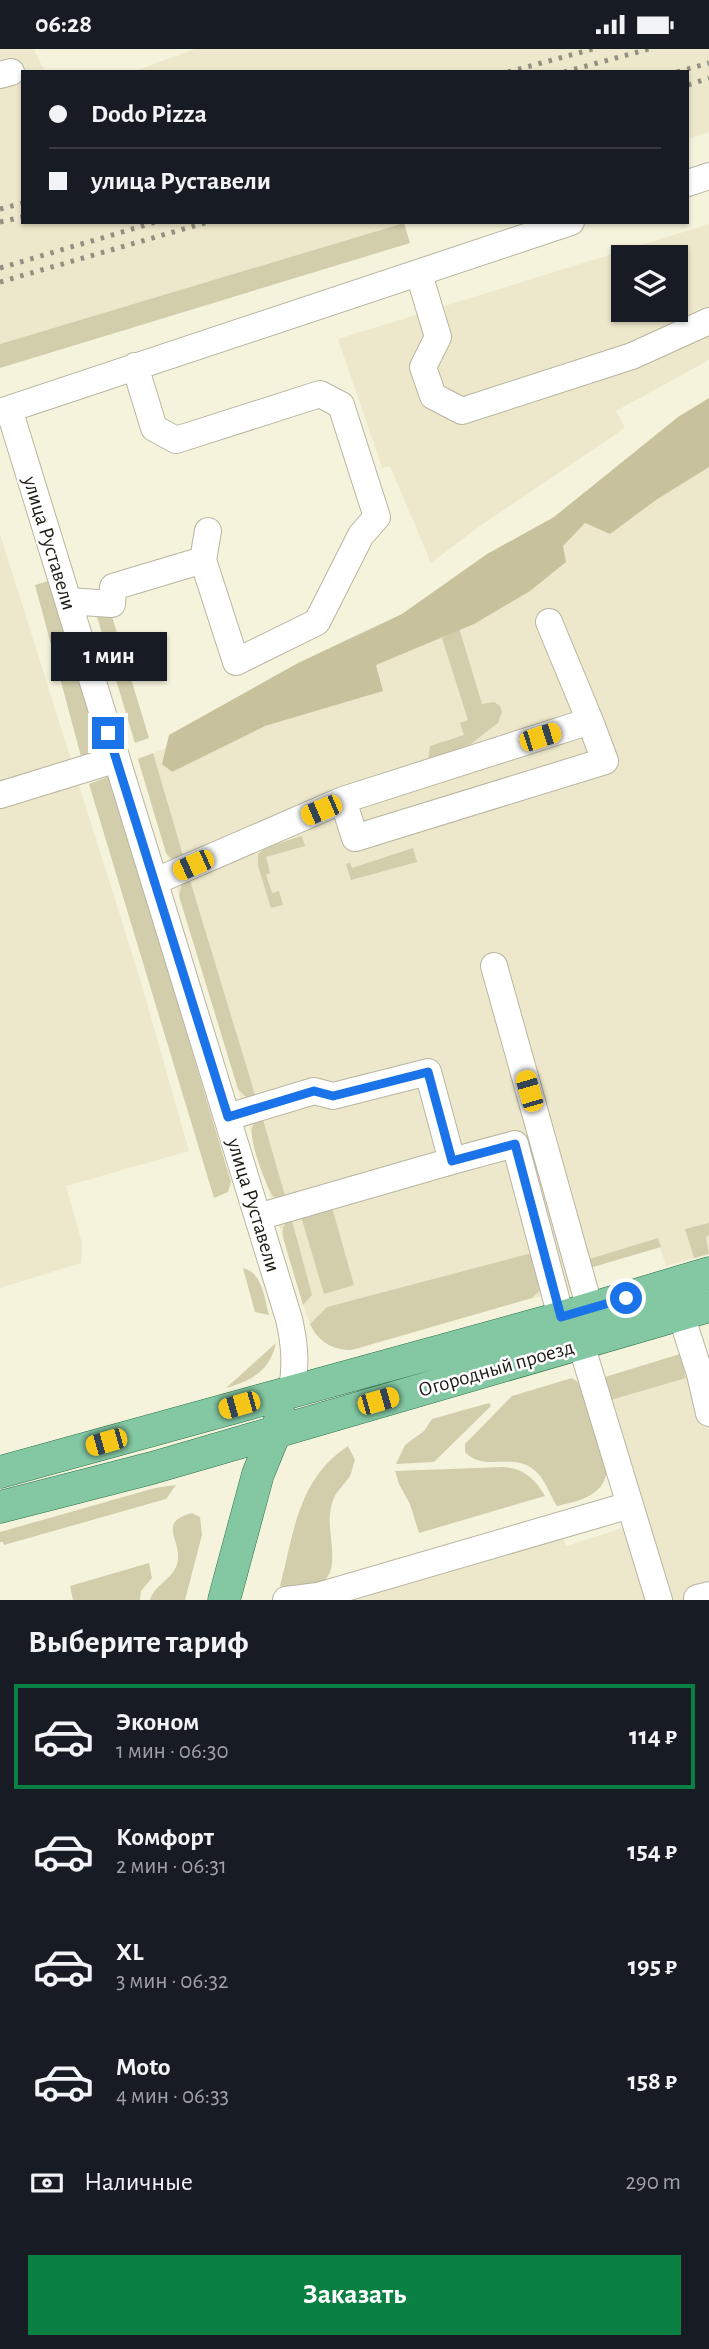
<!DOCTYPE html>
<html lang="ru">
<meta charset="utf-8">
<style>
:root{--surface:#171b24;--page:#20242c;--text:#f1f3f6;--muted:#9ea1a6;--line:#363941;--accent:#0b8043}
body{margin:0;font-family:"Alegreya Sans",sans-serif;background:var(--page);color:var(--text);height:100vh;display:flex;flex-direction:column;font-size:26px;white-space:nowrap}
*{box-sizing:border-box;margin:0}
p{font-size:23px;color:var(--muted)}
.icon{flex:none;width:38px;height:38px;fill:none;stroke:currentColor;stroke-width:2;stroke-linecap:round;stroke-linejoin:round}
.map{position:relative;height:1551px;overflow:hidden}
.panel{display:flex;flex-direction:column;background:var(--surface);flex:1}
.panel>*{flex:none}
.guide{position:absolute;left:21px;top:21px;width:668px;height:154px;border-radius:0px;box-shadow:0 2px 5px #0004;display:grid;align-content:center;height:154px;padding:0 28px;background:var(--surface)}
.fabs{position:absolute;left:611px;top:196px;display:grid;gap:14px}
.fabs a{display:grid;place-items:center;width:77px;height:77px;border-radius:0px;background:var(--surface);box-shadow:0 2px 5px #0004;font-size:35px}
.end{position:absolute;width:32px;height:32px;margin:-16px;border:9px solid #1a73e8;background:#fff;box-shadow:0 0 0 4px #fff}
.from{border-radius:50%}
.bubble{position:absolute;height:49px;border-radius:0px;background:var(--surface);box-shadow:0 2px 5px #0004;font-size:23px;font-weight:700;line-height:49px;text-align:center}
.car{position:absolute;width:21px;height:42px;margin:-21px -10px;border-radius:9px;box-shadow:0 0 5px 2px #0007;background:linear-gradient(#f5c518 24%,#345 0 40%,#f5c518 0 76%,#345 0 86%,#f5c518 0)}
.guide b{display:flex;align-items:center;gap:24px;height:66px;font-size:26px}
.guide b+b{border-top:2px solid var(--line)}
.guide i{width:18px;height:18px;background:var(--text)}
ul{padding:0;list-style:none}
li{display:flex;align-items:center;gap:21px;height:105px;margin:0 14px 10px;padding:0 14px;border:4px solid transparent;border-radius:0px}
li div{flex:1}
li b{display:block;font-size:26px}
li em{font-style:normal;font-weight:700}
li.active{border-color:var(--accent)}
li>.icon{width:63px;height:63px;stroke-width:1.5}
h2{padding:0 28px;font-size:32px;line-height:84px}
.pay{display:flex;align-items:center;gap:18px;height:77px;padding:0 28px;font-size:26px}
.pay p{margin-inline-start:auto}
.button{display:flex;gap:14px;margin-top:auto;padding:14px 28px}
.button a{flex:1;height:80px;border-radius:0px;background:var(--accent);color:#fff;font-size:28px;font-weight:700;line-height:80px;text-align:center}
.status{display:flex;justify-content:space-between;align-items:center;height:49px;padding:0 35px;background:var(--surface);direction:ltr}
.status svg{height:19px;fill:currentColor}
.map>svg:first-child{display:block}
.built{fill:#ede8cb;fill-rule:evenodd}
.green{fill:#d2cdab}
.forest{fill:#c8c29c}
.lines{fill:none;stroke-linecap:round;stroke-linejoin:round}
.minor-casing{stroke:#b8b5a0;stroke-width:28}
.major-casing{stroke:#297349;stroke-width:33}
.minor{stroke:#fff;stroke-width:26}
.major{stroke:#83c7a3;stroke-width:32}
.rail{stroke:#929080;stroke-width:5;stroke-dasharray:3.5 7;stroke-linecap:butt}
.route{stroke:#1a73e8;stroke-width:9}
.labels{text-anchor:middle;stroke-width:5;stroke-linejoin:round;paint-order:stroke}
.street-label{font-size:21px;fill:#1d1c14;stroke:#fff}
</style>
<div class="status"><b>06:28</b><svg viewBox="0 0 49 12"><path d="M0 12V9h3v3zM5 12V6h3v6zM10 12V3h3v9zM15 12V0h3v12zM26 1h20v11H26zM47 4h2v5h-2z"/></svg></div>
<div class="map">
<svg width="709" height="1551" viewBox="0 0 709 1551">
<rect width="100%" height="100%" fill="#f6f3dd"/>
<path class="built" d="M0 0H34L45 23H23V173H408L0 295Z
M195 0H709V83L688 90V23H132Z
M709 175V311L616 362 625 379 477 479 431 514 390 417 382 419 338 290ZM623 208H676V261H623Z
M709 387V1205L666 1217 660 1198 586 1220 585 1240 532 1249 358 1300 346 1301 333 1298 321 1291 313 1282 306 1265 138 710 278 655Z
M0 485 141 933 189 1102 66 1137 82 1194 81 1214 0 1239Z
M709 1322V1551H355L563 1489 566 1497 645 1472 611 1351Z"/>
<path class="green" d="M404 174 410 194 0 319V295Z
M51 531 103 704 82 711 35 536Z
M111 564 149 689 135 694 97 568Z
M459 579 482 655 494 653 500 657 502 663 498 674 445 715 428 711 430 697 464 686 460 674 468 671 442 589Z
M153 704 184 810H172L166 804 138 710Z
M110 727 231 1133 228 1143 214 1149 89 735Z
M302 787 305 797 266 808 270 824 266 826 272 844 279 842 283 856 271 859 258 817V805L267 798Z
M413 799 417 813 351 831 346 815 350 814 352 819Z
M189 828 256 1049 246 1048 238 1040 179 847 182 834Z
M262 1067 286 1150 274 1148C267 1141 249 1091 252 1080 253 1074 257 1071 262 1067Z
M331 1155 354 1236 324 1245 300 1164Z
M291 1168 312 1246 303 1256 283 1188V1178Z
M709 1174V1186L706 1188 709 1205 694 1209 685 1180Z
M658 1189 661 1198 586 1220 583 1212Z
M536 1203 541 1240 532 1249 351 1301C332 1301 318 1292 310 1275L327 1258Z
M243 1219C263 1224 264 1249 269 1266L255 1263Z
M276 1294C270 1322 251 1332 226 1339Z
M680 1305 686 1329 611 1351 605 1328Z
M572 1329 581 1335 607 1419C606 1446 580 1452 557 1457 549 1445 546 1430 533 1420 512 1404 483 1423 465 1403V1395L512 1347Z
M489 1354 491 1357 434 1413 396 1415 405 1396 424 1382 432 1370Z
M348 1397 355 1411C353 1416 352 1423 350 1427 339 1443 333 1443 330 1465 327 1484 343 1526 318 1535 308 1538 295 1538 285 1539L280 1537C294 1483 298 1430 348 1397Z
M503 1418C524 1419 535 1430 545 1447L419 1484 410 1455 399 1435 395 1422Z
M176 1436 166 1450 4 1496 3 1493H0V1483L155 1439Z
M192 1464 200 1468 202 1486 185 1551H150C154 1536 173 1530 177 1515 184 1492 155 1474 192 1464Z
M149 1514 152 1529 141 1542 140 1551H73L70 1537Z"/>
<path class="forest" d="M709 349V418L656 451 610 485 585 474 563 497 566 513 530 542 474 575 376 616 383 642 265 677 172 723 162 715 169 686 298 614 402 565 487 505 554 468 678 368Z"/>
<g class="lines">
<defs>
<path id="minor" d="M0 26 11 23
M688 134 709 127
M419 225 438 288 423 318 433 347 462 362 632 307 709 272
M9 360 289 1270C295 1296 296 1316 292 1341
M0 363 571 173
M203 511 208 482
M68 552 112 555 113 538 203 511 236 613 317 573 361 486 377 468 341 356 320 345 176 391 154 379 135 317
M0 746 117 710
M343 751 355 789 605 712 590 672
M156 832 343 751 590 672 549 573
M494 917 590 1260
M228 1068 314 1042 333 1047 428 1023 452 1112 258 1168
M452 1112 515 1095 561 1268
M681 1266 700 1325 709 1364
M630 1456 659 1551
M286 1551 318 1547 630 1456 581 1295
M697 1551V1549L709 1546"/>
<path id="major" d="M0 1423 542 1274 709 1224
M0 1458 152 1419 709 1257
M224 1551 258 1425 281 1369"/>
</defs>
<use href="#minor" class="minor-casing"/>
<use href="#major" class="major-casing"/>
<use href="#minor" class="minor"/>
<use href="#major" class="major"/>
<path class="rail" d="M508 23 593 0
M564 23 649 0
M677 23 709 14
M688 36 709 29
M0 160 23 154
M0 173 23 168
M0 219 156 173
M0 233 208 173"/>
</g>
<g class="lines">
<path class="route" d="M108 684 228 1068 314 1042 333 1047 428 1023 452 1112 515 1095 561 1268 626 1249"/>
</g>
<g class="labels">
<g class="street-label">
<text transform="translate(50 494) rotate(73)" y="7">улица Руставели</text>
<text transform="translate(254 1156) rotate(73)" y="7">улица Руставели</text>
<text transform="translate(496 1319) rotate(-16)" y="7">Огородный проезд</text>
</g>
</g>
</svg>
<div class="fabs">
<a><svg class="icon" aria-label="layers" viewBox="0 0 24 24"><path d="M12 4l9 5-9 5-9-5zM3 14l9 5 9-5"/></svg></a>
</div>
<i class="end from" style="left:626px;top:1249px"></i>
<i class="end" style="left:108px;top:684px"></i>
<div class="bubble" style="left:51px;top:583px;width:116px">1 мин</div>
<i class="car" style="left:540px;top:688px;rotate:72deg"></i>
<i class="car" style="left:321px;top:761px;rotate:247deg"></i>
<i class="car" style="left:193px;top:816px;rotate:246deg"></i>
<i class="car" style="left:529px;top:1042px;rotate:344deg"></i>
<i class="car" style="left:378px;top:1352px;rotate:74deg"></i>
<i class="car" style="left:239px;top:1356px;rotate:254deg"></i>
<i class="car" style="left:106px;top:1393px;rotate:254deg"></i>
<div class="guide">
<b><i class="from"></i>Dodo Pizza</b>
<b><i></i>улица Руставели</b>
</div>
</div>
<section class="panel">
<h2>Выберите тариф</h2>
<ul>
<li class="active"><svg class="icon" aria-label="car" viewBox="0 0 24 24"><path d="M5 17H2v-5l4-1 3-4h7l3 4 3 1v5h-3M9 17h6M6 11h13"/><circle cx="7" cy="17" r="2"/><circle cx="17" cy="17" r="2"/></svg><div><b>Эконом</b><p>1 мин · 06:30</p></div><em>114 ₽</em></li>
<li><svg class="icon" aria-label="car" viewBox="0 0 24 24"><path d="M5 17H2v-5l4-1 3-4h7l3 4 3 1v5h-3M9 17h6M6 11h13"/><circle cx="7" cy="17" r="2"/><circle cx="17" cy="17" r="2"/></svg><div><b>Комфорт</b><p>2 мин · 06:31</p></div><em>154 ₽</em></li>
<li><svg class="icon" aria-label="car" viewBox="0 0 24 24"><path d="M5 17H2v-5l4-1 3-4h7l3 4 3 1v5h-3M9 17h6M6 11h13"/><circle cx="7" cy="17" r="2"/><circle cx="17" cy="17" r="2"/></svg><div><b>XL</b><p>3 мин · 06:32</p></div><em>195 ₽</em></li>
<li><svg class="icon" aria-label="car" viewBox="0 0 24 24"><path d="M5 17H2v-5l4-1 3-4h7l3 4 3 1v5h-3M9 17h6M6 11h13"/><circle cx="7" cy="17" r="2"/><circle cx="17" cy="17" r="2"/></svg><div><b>Moto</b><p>4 мин · 06:33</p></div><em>158 ₽</em></li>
</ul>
<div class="pay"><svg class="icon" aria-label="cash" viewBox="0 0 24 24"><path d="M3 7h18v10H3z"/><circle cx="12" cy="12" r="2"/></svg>Наличные<p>290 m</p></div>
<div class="button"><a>Заказать</a></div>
</section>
